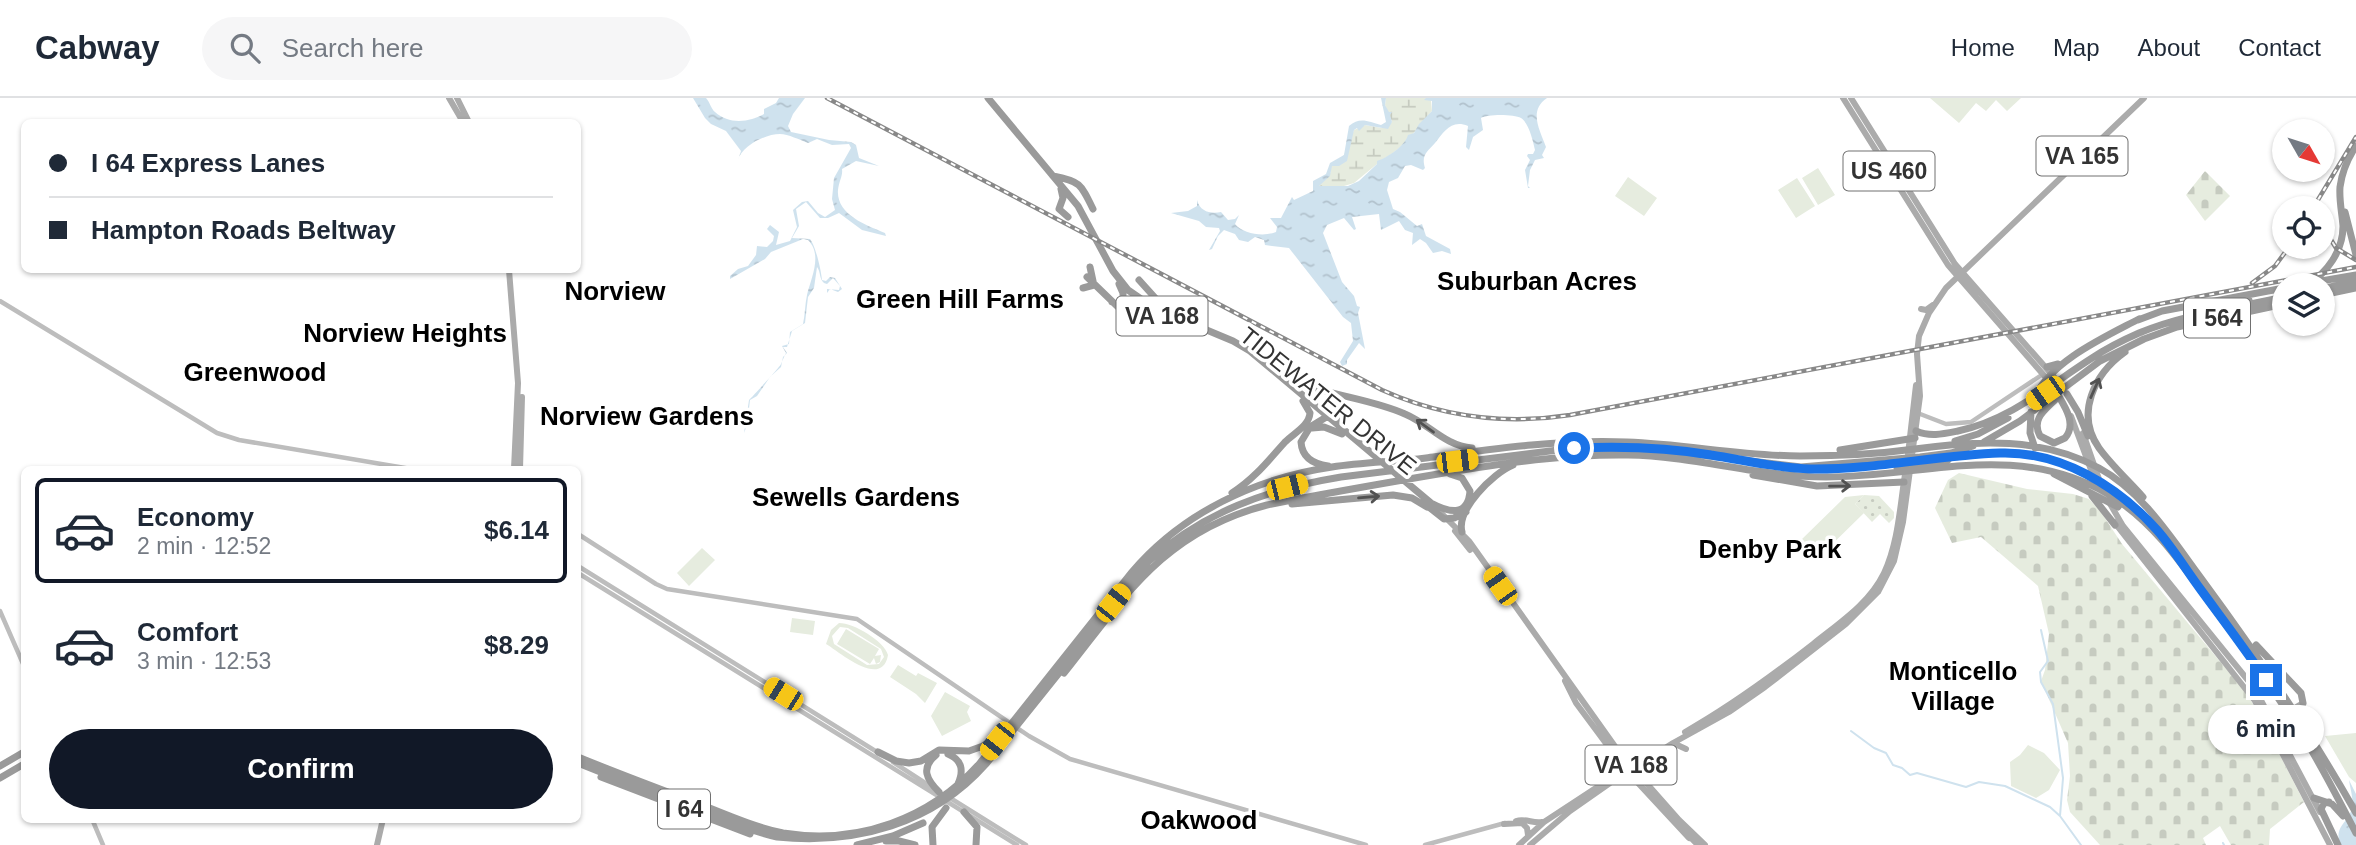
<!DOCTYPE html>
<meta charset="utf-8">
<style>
:root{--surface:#fff;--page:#f6f6f7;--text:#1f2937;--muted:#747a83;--line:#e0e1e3;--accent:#111827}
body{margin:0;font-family:Arial,sans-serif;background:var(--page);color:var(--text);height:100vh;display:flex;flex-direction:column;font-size:26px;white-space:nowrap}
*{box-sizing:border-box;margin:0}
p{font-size:23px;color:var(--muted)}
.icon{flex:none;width:38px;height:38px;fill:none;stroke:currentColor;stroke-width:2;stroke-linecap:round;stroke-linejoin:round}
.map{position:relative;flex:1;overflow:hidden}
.side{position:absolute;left:21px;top:368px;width:560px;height:357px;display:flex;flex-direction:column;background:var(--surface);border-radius:10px;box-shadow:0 2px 5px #0004}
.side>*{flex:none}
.guide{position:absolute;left:21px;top:21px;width:560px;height:154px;border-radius:10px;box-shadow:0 2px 5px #0004;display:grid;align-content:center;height:154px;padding:0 28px;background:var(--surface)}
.needle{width:46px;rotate:129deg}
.tools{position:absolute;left:2272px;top:21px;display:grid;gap:14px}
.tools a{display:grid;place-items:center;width:63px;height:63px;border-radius:50%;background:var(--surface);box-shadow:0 2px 5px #0004;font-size:35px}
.end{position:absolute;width:32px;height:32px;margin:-16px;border:9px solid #1a73e8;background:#fff;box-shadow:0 0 0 4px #fff}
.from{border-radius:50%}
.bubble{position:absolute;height:49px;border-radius:24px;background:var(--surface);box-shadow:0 2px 5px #0004;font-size:23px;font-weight:700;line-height:49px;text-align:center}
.car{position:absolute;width:21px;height:42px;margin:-21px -10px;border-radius:9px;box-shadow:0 0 5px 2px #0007;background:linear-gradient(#f5c518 24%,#345 0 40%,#f5c518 0 76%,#345 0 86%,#f5c518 0)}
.guide b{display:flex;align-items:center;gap:24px;height:66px;font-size:26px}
.guide b+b{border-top:2px solid var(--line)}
.guide i{width:18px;height:18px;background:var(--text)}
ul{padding:12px 0 0;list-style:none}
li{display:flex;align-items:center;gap:21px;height:105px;margin:0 14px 10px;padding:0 14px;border:4px solid transparent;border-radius:10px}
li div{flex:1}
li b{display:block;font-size:26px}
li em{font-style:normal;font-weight:700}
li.selected{border-color:var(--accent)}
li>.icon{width:63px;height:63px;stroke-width:1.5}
.button{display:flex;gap:14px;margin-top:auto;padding:14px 28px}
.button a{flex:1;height:80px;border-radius:42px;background:var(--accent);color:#fff;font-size:28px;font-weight:700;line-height:80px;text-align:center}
header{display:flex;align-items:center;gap:42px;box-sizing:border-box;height:98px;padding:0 35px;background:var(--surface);border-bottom:2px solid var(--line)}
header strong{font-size:33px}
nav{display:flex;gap:38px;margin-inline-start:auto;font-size:24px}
.search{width:490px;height:63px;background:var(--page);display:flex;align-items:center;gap:18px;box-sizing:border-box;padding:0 24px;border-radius:38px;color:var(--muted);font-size:26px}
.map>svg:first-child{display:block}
.grass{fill:url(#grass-dots)}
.wetland{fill:url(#wetland-marsh)}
.cemetery{fill:url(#cemetery-stones)}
.park{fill:#e6ecdf;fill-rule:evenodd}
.water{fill:url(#water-ripples)}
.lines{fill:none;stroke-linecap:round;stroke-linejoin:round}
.stream{stroke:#cfe2ee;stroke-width:2}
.secondary{stroke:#bdbdbd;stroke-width:4.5}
.primary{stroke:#ababab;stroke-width:6}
.highway{stroke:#9a9a9a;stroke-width:7}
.rail-casing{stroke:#888;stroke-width:4.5}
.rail{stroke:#fff;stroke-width:2;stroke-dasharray:5;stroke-linecap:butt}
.oneway{stroke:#525252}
.route{stroke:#1a73e8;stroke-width:9}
.labels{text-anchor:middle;stroke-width:7;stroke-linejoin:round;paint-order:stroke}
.shield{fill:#fff;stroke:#707070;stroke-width:2}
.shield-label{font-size:23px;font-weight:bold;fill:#333}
.street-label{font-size:24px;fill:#333;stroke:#fff}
.neighbourhood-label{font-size:26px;font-weight:bold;fill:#000;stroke:#fff}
</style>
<header>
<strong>Cabway</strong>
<div class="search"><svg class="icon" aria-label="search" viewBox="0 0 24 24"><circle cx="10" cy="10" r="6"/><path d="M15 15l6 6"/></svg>Search here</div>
<nav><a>Home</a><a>Map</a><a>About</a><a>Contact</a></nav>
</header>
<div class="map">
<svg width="2356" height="747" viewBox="0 0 2356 747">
<defs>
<pattern id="grass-dots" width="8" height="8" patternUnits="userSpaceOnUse" patternTransform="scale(1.75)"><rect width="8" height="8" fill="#e6ecdf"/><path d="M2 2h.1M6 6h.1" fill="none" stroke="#c6cbc0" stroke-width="1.8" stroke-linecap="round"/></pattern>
<pattern id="wetland-marsh" width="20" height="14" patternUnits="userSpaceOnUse" patternTransform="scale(1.75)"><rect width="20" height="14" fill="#e6ecdf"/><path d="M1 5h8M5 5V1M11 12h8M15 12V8" fill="none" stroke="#c6cbc0"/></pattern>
<pattern id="cemetery-stones" width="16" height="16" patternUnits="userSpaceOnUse" patternTransform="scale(1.75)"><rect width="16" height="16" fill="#e6ecdf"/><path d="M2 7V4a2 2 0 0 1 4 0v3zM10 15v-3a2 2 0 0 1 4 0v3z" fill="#c6cbc0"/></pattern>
<pattern id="water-ripples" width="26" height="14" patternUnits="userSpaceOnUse" patternTransform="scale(1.75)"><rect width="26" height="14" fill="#cfe2ee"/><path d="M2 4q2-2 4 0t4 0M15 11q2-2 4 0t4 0" fill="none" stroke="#b2c2cd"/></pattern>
</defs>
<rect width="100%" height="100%" fill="#fff"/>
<path class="grass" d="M1864 397 1879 398 1894 414V420L1889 425 1880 416 1872 424 1855 406Z"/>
<path class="wetland" d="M1386 0H1426L1431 2 1432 13C1416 32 1400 55 1377 64V66L1354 85 1344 88H1319V86C1326 81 1332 78 1331 68L1340 67 1354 32 1365 27 1382 30 1392 24 1385 7Z"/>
<path class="cemetery" d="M2205 73 2230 98 2205 123 2186 97Z
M1959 375 2027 391 2073 396 2089 401 2101 414 2122 446 2243 591 2255 609 2304 704 2270 731 2269 747H2231L2220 728 2203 740 2206 747H2100L2070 714 2067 702 2070 678 2068 645 2041 583 2045 572 2049 536 2038 488 1981 439 1952 445 1935 410 1948 382Z"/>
<path class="park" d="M1930 0H2021L2007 13 1996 2 1986 13 1976 5 1959 25Z
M1818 70 1835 97 1818 107 1802 80Z
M1628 79 1657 100 1644 118 1615 98Z
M1797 80 1815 108 1796 120 1778 92Z
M1864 397 1855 406 1864 415 1817 461 1800 443 1845 399Z
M702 450 715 462 689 488 677 475Z
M792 520 815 523 813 537 790 534Z
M839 525C854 525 884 543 888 557 882 591 841 555 826 546L831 532ZM840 529 848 530 881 551 884 559 879 566 867 567 834 546 832 538Z
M846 531 879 551 875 558 881 557 880 564 876 566 874 560 870 566 837 546Z
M898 567 916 578 918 575 937 585 925 605 916 596 890 579Z
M945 594 970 608 967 614 971 623 942 638 931 618Z
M2356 635V685L2349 679 2325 638Z
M2028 647 2044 655 2060 672 2049 692 2036 700 2011 688 2010 664 2020 657Z"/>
<path class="water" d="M693 0H706C710 4 711 11 715 14 729 27 750 24 764 16V11L776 5 779 0H805L793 16 788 28 791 34 829 42 851 44 856 47 859 60 879 68 856 63 842 71C843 78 839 83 838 92 836 116 865 127 885 135L886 138 862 132 839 115 828 120H820L806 104 796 111 799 128 792 140 810 141C816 149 821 172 822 182L826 183 830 179 835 180 842 191 838 194 830 191 827 195V191L839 192 840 188 833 180 827 186 824 185C819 181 821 174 817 169L814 190 808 199 805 225 792 233 787 249H783L787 255 783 259 781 269 770 279 757 298 750 302 747 327 744 335 749 302C752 299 780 269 781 266 783 262 784 258 786 255L782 248 789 246 790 234 803 226C805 217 805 206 807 197 811 180 823 157 808 142L803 141 771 154 765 161 730 181V178L738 171 748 168 756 157 757 148 767 149 773 143 774 138 767 131 770 127 779 134 776 147 790 143 797 129 793 112 802 104 808 103 818 115 825 119 835 112 832 101 834 80 851 50 849 46 832 47 817 41 808 45C800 42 788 36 780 36 765 36 742 48 738 62L741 53 726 33 711 26 705 20Z
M1381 0H1386L1385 7 1389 14H1392L1390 17 1392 24 1388 31 1365 27 1359 33 1357 30 1354 32 1347 63 1339 68H1332L1330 78 1319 88H1348L1359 83 1377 66V63C1387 60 1405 48 1408 37L1414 35 1419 26 1432 13V3L1424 2 1426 0H1547C1528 13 1540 32 1546 49L1542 57 1544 60 1535 62 1530 72 1528 88 1530 90H1528L1525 72 1530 62 1527 58 1528 56H1533L1535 52C1533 43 1529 25 1521 20 1514 16 1487 16 1481 20L1483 32 1473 39 1469 52 1466 49 1468 28C1451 21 1444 34 1435 45 1427 54 1421 57 1425 70L1423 72 1411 67 1405 68 1398 80 1389 84 1387 92 1393 111 1400 114 1417 128 1422 126 1426 138 1450 151 1451 156 1442 153 1433 155 1426 145 1420 141 1412 147 1413 135 1405 132 1399 123 1381 132 1379 116 1352 119 1356 131 1354 132 1344 120 1327 127 1323 135 1342 184 1354 198 1357 208 1360 209 1358 215 1365 251 1359 245 1347 262V266L1342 268 1340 264 1353 243 1351 225 1343 219 1289 150 1265 147 1264 142 1255 139 1248 144 1239 142 1235 136 1224 132 1218 138 1212 151 1209 152 1220 133 1219 130 1206 129 1199 123 1171 115 1188 113 1197 108V102C1200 114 1211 116 1221 114L1228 122 1235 121 1239 117 1235 126C1243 136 1264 139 1276 134L1277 129 1270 120H1281L1292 99 1294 102 1313 93V83L1326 76 1330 65 1344 57 1349 28C1360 18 1369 24 1381 27L1386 24Z
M2349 682 2356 696V747H2340C2334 727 2348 726 2352 710 2354 702 2350 690 2349 682Z"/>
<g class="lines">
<path class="stream" d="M2041 532 2048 563 2040 574 2041 584 2053 606 2063 680 2060 718 2081 747
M1851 633 1874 650 1886 655 1893 667 1902 670 1910 677 1917 675 1966 689 1979 684 2005 688 2050 709 2060 718
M2223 745 2224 747"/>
<path class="secondary" d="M0 203 217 335 239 342 411 371
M1915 314 1946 326 1971 324 2043 276
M578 436 656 486 667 491 857 521 1029 638 1070 661 1366 747
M578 468 877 654
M578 475 1017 747
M0 513 24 568
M893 664 933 690
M947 698 1026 747
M92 721 103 747
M1425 747 1505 725"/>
<path class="primary" d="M449 0 463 24
M457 0 469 24
M1843 0 1948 167 2048 282
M1851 0 1955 166 2061 287
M509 172 518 285 514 371
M1921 211 1926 212 1933 207
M2071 318 2094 380
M2083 335 2100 384
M1908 356 1916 287
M520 371 522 299
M2109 404 2123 428 2255 591 2320 714
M1435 409 1469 443 1619 654 1679 722 1705 747
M2114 424 2255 603 2330 747
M1455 433 1470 452
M1565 583 1576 605 1625 671 1689 740
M2273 623 2303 605
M1685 634C1731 608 1772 578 1813 546 1839 525 1869 506 1884 475 1899 443 1900 405 1906 370
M1673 645 1686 651
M1626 670 1646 657
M1516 723C1526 720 1533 726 1542 724
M1504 726 1522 725 1527 730 1528 737
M1687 736 1698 747
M377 747 383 721
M1519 747 1544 724 1605 684
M1530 747 1570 713 1610 685 1673 645 1729 614 1765 589 1846 526 1878 494 1894 463 1903 424 1920 298 1917 256 1919 238 1929 215 1946 190 2144 0"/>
<path class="highway" d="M988 0 1078 108 1113 173 1128 192 1154 210 1233 243 1250 253 1431 405C1448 414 1468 420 1470 393L1462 380 1450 376
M1053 78C1080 83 1081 86 1093 111
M1061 91 1063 100 1059 111 1068 119
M2345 114 2356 157
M1090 169 1093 183
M1087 179 1118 209 1174 223
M1139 182 1167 213
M2298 187 2356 177
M2307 187C2327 175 2343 153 2343 128 2342 115 2339 102 2340 89 2342 74 2348 60 2356 48
M1083 190 1094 187
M2322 191 2356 183
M2322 197 2356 190
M1112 204 1118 206 1123 202V195L1119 186
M2229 205 2249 202
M2138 222 2162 213 2284 190
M2125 254C2094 276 2075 316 2099 350 2112 368 2129 383 2143 399
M2047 269 2058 266
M1286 278C1323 298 1367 299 1405 316 1429 326 1445 348 1472 350
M2055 292C2063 306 2078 325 2065 340L2054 345 2040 338C2031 321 2045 312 2056 301
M2067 296 2078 314 2088 338
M2035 299C2051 263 2105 239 2139 221
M2031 314 2030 335 2035 350
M1341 328 1339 319 1345 312
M1312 330 1324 329 1342 336
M1916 333C1930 339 1943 336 1958 333 2010 322 2048 288 2092 260 2107 250 2123 242 2139 235 2184 216 2236 210 2284 199
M1955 343 1978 336 2008 320
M1984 344 2020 323 2100 263 2144 241 2177 229 2284 206
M1840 352 1915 340
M1943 360C1968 358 1994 353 2019 356 2061 359 2103 382 2134 409
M1328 368C1313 366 1302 359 1301 344L1310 329 1328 318
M1897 370 1948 362
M2054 376 2118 409
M1753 377 1817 388 1904 384
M1232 395C1254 381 1268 363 1285 344 1294 335 1309 328 1310 315L1303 303
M2092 398 2115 427
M1292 406 1393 397 1412 400 1427 409
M1425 406 1444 421 1454 420 1466 414
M1462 434C1456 412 1493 375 1513 367
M2256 547 2301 595 2303 605
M1064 575C1126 497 1165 433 1267 407 1326 395 1385 385 1444 375 1505 365 1566 356 1628 357 1695 358 1759 379 1826 379 1926 379 2014 342 2108 396 2153 423 2182 466 2212 508 2245 552 2278 597 2307 645 2325 674 2340 705 2356 735
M878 654 896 663 909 665 921 663 939 652 969 653 983 648 995 640
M948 656C962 662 964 672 958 686
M936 657C920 670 927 682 939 694
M578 659C617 675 657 690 697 705 725 716 754 729 783 735 858 747 930 721 980 665L1132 474C1182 415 1256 380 1332 369 1363 364 1395 364 1426 360 1492 351 1560 341 1627 344 1685 346 1742 358 1800 358 1838 358 1878 356 1915 351 1978 342 2042 339 2099 370 2143 394 2172 441 2201 480 2257 556 2310 633 2356 715
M578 665C617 681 657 696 697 711 723 721 749 733 777 739 856 747 933 726 986 666L1148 464C1203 414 1268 391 1341 379L1574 350 1652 351 1801 369 1920 359 1951 355 1973 348
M0 668 24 654
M601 679 750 736
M0 680 24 666
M2314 700 2332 706 2343 718
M2329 704 2324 705 2321 711 2338 747
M964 714 977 729 976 747
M886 743H899L915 747
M857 747 893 738 923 725
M933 747 932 729 946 710"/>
<defs>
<path id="rail" d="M827 0 1382 292C1442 319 1505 327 1570 317L2356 169
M2313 110 2356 39
M2322 127 2336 150 2356 162
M2252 185 2275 168 2289 149"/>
</defs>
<use href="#rail" class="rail-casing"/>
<use href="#rail" class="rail"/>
</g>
<defs><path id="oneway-shaft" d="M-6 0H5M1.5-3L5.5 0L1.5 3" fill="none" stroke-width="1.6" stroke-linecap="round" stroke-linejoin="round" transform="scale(1.75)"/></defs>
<g class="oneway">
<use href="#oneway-shaft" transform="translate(2095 290) rotate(-66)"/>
<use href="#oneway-shaft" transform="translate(1425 328) rotate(-144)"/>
<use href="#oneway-shaft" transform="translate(1840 388) rotate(-1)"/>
<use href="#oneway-shaft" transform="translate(1369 399) rotate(-5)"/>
</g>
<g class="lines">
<path class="route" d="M1574 350C1620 348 1666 349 1711 357 1744 362 1776 370 1810 371 1874 372 1937 357 2000 355 2060 353 2118 388 2157 432 2173 450 2186 472 2201 492 2223 522 2245 551 2266 582"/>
</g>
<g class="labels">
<g class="shield">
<rect x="2036.5" y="38.5" width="91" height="39" rx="5"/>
<rect x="1843.5" y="53.5" width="91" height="39" rx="5"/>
<rect x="1116.5" y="198.5" width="91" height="39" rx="5"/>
<rect x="2184" y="200.5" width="66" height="39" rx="5"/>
<rect x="1585.5" y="647.5" width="91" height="39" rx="5"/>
<rect x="658" y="691.5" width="52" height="39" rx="5"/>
</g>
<g class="shield-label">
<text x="2082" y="66">VA 165</text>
<text x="1889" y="81">US 460</text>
<text x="1162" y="226">VA 168</text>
<text x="2217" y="228">I 564</text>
<text x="1631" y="675">VA 168</text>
<text x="684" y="719">I 64</text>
</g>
<g class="street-label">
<text transform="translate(1328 303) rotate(39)" y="8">TIDEWATER DRIVE</text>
</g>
<g class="neighbourhood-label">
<text x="1537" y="192">Suburban Acres</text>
<text x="615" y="202">Norview</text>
<text x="960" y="210">Green Hill Farms</text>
<text x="405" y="244">Norview Heights</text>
<text x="255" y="283">Greenwood</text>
<text x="647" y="327">Norview Gardens</text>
<text x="856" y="408">Sewells Gardens</text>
<text x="1770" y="460">Denby Park</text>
<text x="1953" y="582">Monticello<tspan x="1953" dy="30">Village</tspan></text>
<text x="1199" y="731">Oakwood</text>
</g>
</g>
</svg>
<div class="tools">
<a><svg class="needle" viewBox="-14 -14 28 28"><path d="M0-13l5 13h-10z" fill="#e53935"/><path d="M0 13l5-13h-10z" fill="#747a83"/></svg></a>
<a><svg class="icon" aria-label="locate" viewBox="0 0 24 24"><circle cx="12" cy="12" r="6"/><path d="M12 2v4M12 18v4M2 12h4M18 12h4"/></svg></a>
<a><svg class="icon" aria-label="layers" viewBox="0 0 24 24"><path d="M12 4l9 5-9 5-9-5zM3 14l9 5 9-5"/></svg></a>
</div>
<i class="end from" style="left:1574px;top:350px"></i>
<i class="end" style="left:2266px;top:582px"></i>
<div class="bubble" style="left:2208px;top:607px;width:116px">6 min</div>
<i class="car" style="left:2045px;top:295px;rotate:235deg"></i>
<i class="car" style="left:1457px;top:363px;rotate:83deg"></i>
<i class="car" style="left:1287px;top:389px;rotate:76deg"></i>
<i class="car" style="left:1500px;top:488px;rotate:325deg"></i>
<i class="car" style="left:1113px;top:505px;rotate:38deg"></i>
<i class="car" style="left:783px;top:596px;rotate:302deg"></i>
<i class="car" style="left:997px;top:643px;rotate:218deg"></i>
<div class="guide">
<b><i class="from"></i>I 64 Express Lanes</b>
<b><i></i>Hampton Roads Beltway</b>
</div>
<section class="side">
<ul>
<li class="selected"><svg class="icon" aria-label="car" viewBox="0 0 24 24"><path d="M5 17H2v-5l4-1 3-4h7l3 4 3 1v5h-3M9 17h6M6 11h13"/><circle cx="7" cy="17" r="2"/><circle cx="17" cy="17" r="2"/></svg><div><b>Economy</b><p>2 min · 12:52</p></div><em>$6.14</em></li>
<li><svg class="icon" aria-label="car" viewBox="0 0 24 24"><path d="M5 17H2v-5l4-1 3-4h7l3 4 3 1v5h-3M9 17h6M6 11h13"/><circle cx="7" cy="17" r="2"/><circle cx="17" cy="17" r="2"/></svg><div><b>Comfort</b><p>3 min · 12:53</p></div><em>$8.29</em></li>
</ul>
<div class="button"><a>Confirm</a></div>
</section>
</div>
